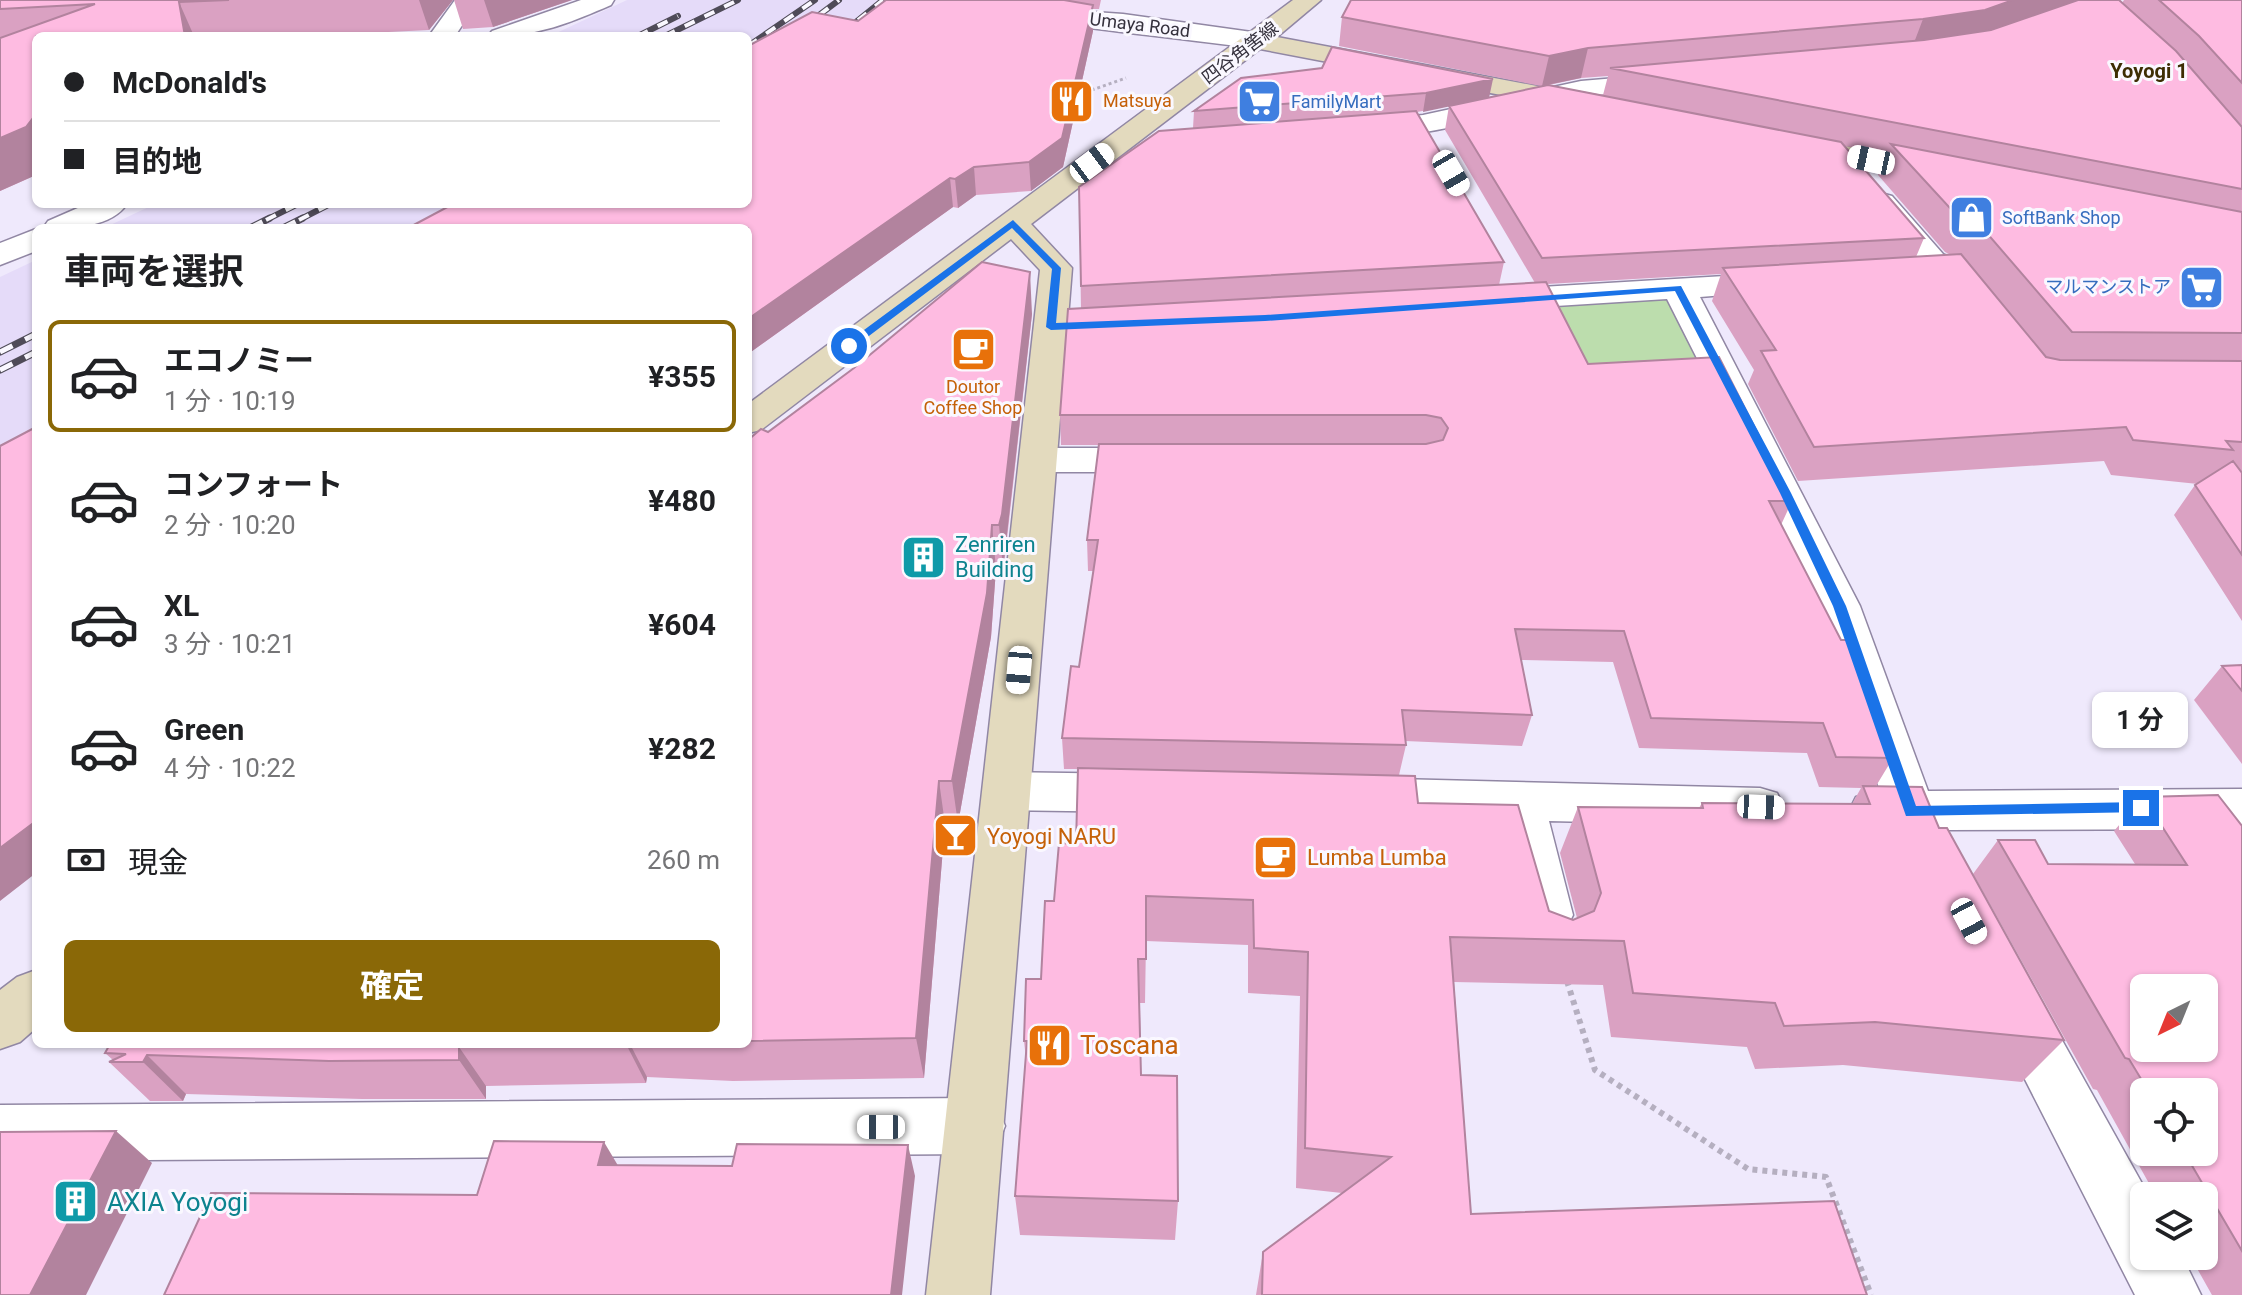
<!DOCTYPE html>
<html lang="ja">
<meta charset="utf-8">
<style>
:root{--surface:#fff;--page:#f6f6f6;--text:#202124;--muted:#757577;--line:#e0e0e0;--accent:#8a6807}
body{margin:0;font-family:Roboto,"Noto Sans JP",sans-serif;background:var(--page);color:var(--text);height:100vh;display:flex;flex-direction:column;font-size:30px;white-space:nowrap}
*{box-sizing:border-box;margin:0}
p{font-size:26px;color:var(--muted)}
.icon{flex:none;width:44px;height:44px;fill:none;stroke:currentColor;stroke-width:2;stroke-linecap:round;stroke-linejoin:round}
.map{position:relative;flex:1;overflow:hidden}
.panel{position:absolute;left:32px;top:224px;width:720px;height:824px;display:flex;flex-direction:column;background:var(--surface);border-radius:12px;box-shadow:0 2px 6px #0004}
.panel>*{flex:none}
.guide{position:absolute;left:32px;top:32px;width:720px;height:176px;border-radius:12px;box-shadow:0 2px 6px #0004;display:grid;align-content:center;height:176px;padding:0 32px;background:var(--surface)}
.needle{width:52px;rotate:223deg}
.tools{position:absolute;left:2130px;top:974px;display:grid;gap:16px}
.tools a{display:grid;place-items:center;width:88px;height:88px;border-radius:12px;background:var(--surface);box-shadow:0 2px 6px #0004;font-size:40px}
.end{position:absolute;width:36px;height:36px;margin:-18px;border:10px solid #1a73e8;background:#fff;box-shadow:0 0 0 4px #fff}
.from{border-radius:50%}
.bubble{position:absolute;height:56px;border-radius:12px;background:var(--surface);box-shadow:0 2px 6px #0004;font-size:26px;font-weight:700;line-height:56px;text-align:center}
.car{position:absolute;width:24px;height:48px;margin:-24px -12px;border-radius:10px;box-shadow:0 0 6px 2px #0007;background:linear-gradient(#fff 24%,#345 0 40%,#fff 0 76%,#345 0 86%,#fff 0)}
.guide b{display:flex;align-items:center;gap:28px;height:76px;font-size:30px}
.guide b+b{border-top:2px solid var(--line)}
.guide i{width:20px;height:20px;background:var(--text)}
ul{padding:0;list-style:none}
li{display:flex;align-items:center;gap:24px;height:112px;margin:0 16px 12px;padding:0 16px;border:4px solid transparent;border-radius:12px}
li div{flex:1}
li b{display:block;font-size:30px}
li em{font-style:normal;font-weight:700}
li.on{border-color:var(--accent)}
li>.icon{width:72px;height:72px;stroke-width:1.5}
h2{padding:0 32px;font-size:36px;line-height:96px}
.pay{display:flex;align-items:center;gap:20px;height:88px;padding:0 32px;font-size:30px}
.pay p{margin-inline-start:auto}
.cta{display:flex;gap:16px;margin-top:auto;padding:16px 32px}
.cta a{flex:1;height:92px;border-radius:12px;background:var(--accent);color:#fff;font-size:32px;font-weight:700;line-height:92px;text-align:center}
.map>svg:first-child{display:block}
.built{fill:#e5dbf9}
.green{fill:#bcddad}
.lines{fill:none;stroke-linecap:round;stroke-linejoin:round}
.street-casing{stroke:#9187a4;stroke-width:3}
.secondary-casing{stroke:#9187a4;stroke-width:3}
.path-far1{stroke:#b5afc0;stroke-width:3;stroke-dasharray:3 3;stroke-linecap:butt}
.path{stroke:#b5afc0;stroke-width:6;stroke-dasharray:5 5;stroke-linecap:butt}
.street{fill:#fff;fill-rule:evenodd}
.secondary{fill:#e3dabe;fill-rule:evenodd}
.rail-far1-casing{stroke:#4f4b58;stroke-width:6}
.rail-casing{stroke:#4f4b58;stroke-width:7}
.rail-far1{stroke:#faf8ff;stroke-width:4;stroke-dasharray:11;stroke-linecap:butt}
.rail{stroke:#faf8ff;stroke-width:5;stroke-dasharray:14;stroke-linecap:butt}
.wall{fill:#daa1c2;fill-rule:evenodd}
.shaded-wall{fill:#b2839e}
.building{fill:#febbe1;stroke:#b2839e;stroke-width:2;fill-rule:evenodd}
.route{fill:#1a73e8}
.labels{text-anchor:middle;stroke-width:6;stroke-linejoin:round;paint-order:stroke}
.far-street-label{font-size:18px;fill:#35313d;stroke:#faf8ff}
.far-food-label{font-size:18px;fill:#c56008;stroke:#faf8ff;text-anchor:start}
.far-shop-label{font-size:18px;fill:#366cbe;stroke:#faf8ff;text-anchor:start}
.far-neighbourhood-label{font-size:20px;font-weight:bold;fill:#3d2d03;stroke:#faf8ff}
.culture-label{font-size:22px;fill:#0d838f;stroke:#faf8ff;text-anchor:start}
.food-label{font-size:22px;fill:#c56008;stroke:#faf8ff;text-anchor:start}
.near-food-label{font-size:26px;fill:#c56008;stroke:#faf8ff;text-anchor:start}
.near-culture-label{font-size:26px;fill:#0d838f;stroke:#faf8ff;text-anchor:start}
</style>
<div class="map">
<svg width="2242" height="1295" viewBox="0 0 2242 1295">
<rect width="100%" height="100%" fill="#efe9fc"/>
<path class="built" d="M627 0H1010L748 201V36H550Z
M155 204H743L704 228H104Z
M36 260V646L0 669V277Z"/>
<path class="green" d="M1666 299 1731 410 1605 414 1469 305Z"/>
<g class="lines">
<defs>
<path id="street" d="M455 0H479L455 36H429Z
M581 0H614L611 5C565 25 538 36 488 36L492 31Z
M961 0H1005L1037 8 1123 14 1259 33 1272 41 1259 49C1161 35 1061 29 964 5Z
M1663 74 1673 76 1677 82 1673 88C1642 95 1610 92 1580 97 1522 107 1407 147 1354 134L1350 128 1354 122 1423 115 1581 81Z
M1881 193 1892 196 1943 254 1968 267 1989 294 1984 301 1972 304 1960 301 1944 281 1921 268 1866 202 1870 196Z
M87 204H127C110 229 70 228 43 228L48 221Z
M36 229V251L0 265V243Z
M1775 273 1787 276 1792 283 1787 290 1700 297 1860 606 1928 791 2242 789V829L1946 830 1950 837 1943 851 1925 857 1907 851 1896 830 1873 831 1856 825 1849 811 1856 797 1880 791 1818 606 1765 493 1667 299 1492 310 1480 307 1475 300 1480 293 1492 290Z
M1039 448H1157L1171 451 1176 460 1171 469 1157 472H1039L1025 469 1020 460 1025 451Z
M1007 772 1136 774 1153 779 1160 793 1153 807 1136 812 1007 810 990 804 983 791 990 778Z
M1357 778 1760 788 1777 793 1784 807 1777 821 1760 826 1549 821 1573 915 1565 931 1547 937 1529 931 1521 915 1499 820 1357 816 1340 811 1333 797 1340 783Z
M2015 982 2034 990 2149 1196H2144V1256H2182L2201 1295H2135L1988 1007 1996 990Z
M976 1098 997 1106 1005 1126 997 1146 976 1154 0 1161V1105Z"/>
<path id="secondary" d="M1293 0H1321L1277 37 1579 94 1589 96 1593 102 1589 108 1579 110 1260 49 1031 224 1072 268 990 1295H926L1040 270 1011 239 761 430 748 433V404Z
M1796 136 1940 165 1951 168 1955 174 1951 180 1940 183 1786 151 1782 145 1786 139Z
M36 970V1028L20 1042 0 1049V990L17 977Z"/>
</defs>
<use href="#street" class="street-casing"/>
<use href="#secondary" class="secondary-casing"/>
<path class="path-far1" d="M1074 91 1086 92 1126 78"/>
<path class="path" d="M1567 981 1595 1070 1748 1169 1826 1177 1871 1295"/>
<use href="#street" class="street"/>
<use href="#secondary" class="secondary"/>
<defs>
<path id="rail-far1" d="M802 28 839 0
M841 34 883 0
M638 36 678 16
M665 36 738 0
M748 46 815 0
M266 220 298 204
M299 220 330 204"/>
<path id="rail" d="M250 228 270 218
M283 228 303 218
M0 352 36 334
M0 370 36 352"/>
</defs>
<use href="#rail-far1" class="rail-far1-casing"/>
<use href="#rail" class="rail-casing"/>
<use href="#rail-far1" class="rail-far1"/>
<use href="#rail" class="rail"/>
</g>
<path class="wall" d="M0 0H453L429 30 308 36H36V175L0 191Z
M454 0H572L493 27 463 29Z
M886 0H1101L1099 9H1093V31L1063 167 1031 191 976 195 958 208 953 207 748 354V228L858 21Z
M2124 0H2242V621L2174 515 2195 485 2198 484 2111 475 2104 461 1798 481 1748 384 1754 370 1712 301 1721 274 1547 284 1588 364 1792 501 1781 525 1893 758 1876 786 1939 828 2064 1040 2022 1082 1843 1065 1755 1069 1747 1047 1611 1037 1603 985 1454 982 1471 1214 1867 1295H1256L1263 1252 1342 1193 1296 1188 1300 996 1248 993V945L1146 941 1145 1003H1140L1141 1075 1178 1201 1175 1240 1020 1235 1015 1196 1026 1059 1024 1041 1041 979 1054 901 1076 844 1078 769H1064L1062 738 1079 667 1093 571H1088L1087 540 1099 445H1061L1060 415 1081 309 1079 187 1193 128 1194 111 1241 78 1489 97 1541 86 1339 46 1342 17 2122 3ZM1608 76 1603 95 1549 85 1581 78ZM1449 106 1445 130 1535 283 1499 285 1504 262 1417 112ZM1845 146 1887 154 1878 175 1945 252 1951 255 1916 257 1924 238ZM1521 660 1613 662 1639 748 1807 753 1819 787 1861 788 1852 804 1702 803 1699 808 1578 807 1560 853 1577 918 1573 920 1549 911 1418 803 1399 775 1406 745 1405 741 1522 746 1532 715Z
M1032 314 1005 557 1003 569H996L991 637 958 824H945L924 1078 733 1081 647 1077 646 1083 486 1086V1099H362L186 1094 183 1101H150L109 1062 113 1060 105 1053 110 1044H748V440Z
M2242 665V764L2194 700 2222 666Z
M2143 797 2242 826V1295H2212L2190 1256H2204V1196H2156L2097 1090 2093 1089 1973 874 1998 840 2048 864H2135L2114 831ZM2144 1092H2204V1152H2144Z"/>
<path class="shaded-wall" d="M419 0H453L429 30Z
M484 0H572L493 27Z
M2013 0H2077L1972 39 1912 48 1923 19Z
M179 2 194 36H185Z
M1093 5V31L1063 167 1031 191 1029 162Z
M1588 48 1581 78 1542 86 1549 56Z
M1493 79 1489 98 1423 112 1426 93Z
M36 114V175L0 191V138Z
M974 167 976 195 958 208 955 179Z
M950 178 953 207 748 354V319Z
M1030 272 1032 314 1003 569 999 525Z
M992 525 996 569 991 637 958 824 952 781Z
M939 781 945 824 924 1078 916 1038Z
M36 821V873L0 901V848Z
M626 1044H630L647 1077 646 1083Z
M459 1047 486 1086V1099L459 1060Z
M147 1055 186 1094 183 1101 143 1062Z
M116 1131 152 1163 86 1295H30Z
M604 1142 623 1174 598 1165Z
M908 1145 915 1176 902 1295H891Z"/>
<path class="building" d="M0 0H229L179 2 185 36H36V114L26 127 0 138V38L95 4 0 9Z
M886 0H1064L1093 5 1062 138 1029 162 974 167 955 179 950 178 748 319V228H408L453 204H748V46L812 12 858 21Z
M1351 0H2013L1985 10 1923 19 1588 48 1549 56 1342 17Z
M2078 0H2119L2176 51 2242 127V189L1610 68 1924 40 1991 30Z
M2159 0H2242V83L2199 36Z
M1332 47 1493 79 1426 93 1194 111 1241 78 1322 68Z
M1548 85 1841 142 1924 238 1542 258 1449 106Z
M1416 111 1504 262 1081 286 1079 187 1159 131Z
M1891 144 2242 212V333L2072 332 1986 232 1960 219Z
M1961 254 2046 357 2060 360 2242 361V442L2226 441 2233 450 2133 440 2126 427 1814 447 1761 351 1776 350 1723 268Z
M982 262 1030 272 1002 514 999 525H992L987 593 952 781H939L916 1038 748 1041V440L761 429 768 432 854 368Z
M1546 282 1588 364 1719 357 1792 501H1769L1841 640H1847L1893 758 1836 757 1823 723 1651 718 1624 631 1515 629 1532 715 1402 710 1406 745 1062 738 1071 666 1079 667 1098 540H1087L1099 444H1426L1443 440 1448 428 1441 418 1426 415H1060L1068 309Z
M36 427V821L0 848V446Z
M2233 461 2242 473V555L2195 485Z
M2242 665V691L2222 666Z
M1078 768 1415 776 1418 803 1518 805 1549 911 1573 920 1594 911 1601 893 1578 807 1703 808 1702 803 1870 804 1863 786 1922 787 1939 828H1947L2064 1040 1875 1022 1784 1026 1775 1003 1633 993 1624 941 1450 937 1471 1214 1834 1201 1867 1295H1262L1263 1252 1391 1157 1305 1148 1308 952 1254 948 1253 900 1146 896V959H1138L1141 1075 1177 1076 1178 1201 1015 1196 1027 1041H1024L1026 979H1041L1045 901H1054L1059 843 1076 844Z
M2218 795 2242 826V1251L2184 1152H2204V1092H2149L2129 1059 2125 1058 1998 840H2035L2048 864 2187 865 2143 797ZM2144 988H2204V1048H2144Z
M110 1044H613L459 1047V1060L329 1061 147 1055 143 1062H109L126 1054 105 1053Z
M116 1131 30 1295H0V1132Z
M494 1141 604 1142 598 1165 732 1166 737 1144 908 1145 891 1295H164L211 1193 477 1195Z"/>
<path class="route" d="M1013 220 1061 268 1056 323 1265 315 1681 286 1791 493 1846 606 1916 806 2141 802 2148 808 2146 812 1906 816 1833 606 1780 493 1675 291 1265 321 1051 330 1046 327 1052 269 1012 228 853 348H845V344Z"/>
<defs>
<symbol id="restaurant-square" viewBox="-11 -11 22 22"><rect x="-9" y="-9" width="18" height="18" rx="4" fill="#e8710a" stroke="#faf8ff"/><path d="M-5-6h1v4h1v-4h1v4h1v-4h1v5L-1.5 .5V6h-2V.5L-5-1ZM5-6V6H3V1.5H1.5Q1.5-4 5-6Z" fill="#fff"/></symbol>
<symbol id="supermarket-square" viewBox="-11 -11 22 22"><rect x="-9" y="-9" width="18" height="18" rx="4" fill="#3f7fe0" stroke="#faf8ff"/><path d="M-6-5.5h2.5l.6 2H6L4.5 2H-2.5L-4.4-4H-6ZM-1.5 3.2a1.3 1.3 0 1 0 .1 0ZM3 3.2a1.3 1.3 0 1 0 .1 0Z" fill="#fff"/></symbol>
<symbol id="shop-square" viewBox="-11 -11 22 22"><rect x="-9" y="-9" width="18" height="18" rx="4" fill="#3f7fe0" stroke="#faf8ff"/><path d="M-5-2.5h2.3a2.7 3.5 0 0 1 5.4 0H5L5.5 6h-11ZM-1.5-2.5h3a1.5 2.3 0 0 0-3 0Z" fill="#fff"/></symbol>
<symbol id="cafe-square" viewBox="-11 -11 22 22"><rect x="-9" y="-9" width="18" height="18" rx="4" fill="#e8710a" stroke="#faf8ff"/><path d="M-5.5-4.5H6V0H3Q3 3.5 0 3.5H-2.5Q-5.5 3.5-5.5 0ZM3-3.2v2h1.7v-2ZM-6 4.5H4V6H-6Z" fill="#fff"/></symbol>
<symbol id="building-square" viewBox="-11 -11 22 22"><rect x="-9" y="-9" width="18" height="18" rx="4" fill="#0f9aa8" stroke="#faf8ff"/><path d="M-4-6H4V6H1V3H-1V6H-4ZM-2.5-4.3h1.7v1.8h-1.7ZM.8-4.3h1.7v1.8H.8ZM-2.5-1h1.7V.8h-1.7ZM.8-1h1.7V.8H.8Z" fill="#fff"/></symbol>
<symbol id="bar-square" viewBox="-11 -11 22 22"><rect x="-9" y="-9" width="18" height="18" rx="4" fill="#e8710a" stroke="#faf8ff"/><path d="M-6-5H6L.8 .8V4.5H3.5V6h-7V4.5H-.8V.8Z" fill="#fff"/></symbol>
</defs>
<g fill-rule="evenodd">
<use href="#restaurant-square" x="1046" y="76" width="51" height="51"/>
<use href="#supermarket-square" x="1234" y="76" width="51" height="51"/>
<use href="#shop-square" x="1946" y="192" width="51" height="51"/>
<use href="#supermarket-square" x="2176" y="262" width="51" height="51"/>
<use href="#cafe-square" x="948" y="324" width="51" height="51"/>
<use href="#building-square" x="898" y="532" width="51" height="51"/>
<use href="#bar-square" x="930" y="810" width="51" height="51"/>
<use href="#cafe-square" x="1250" y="832" width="51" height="51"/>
<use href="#restaurant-square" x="1024" y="1020" width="51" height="51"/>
<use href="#building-square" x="50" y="1176" width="51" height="51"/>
</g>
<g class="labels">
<g class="far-street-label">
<text transform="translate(1140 25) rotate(7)" y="6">Umaya Road</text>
<text transform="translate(1240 53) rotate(-37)" y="6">四谷角筈線</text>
</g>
<g class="far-food-label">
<text x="1103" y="107">Matsuya</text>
<text x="973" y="393" text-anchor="middle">Doutor<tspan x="973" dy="21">Coffee Shop</tspan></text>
</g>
<g class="far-shop-label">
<text x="1291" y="108">FamilyMart</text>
<text x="2002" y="224">SoftBank Shop</text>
<text x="2171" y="293" text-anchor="end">マルマンストア</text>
</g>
<g class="far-neighbourhood-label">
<text x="2149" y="78">Yoyogi 1</text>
</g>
<g class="culture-label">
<text x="955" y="552">Zenriren<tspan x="955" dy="25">Building</tspan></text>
</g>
<g class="food-label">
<text x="987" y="844">Yoyogi NARU</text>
<text x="1307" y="865">Lumba Lumba</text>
</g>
<g class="near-food-label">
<text x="1080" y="1054">Toscana</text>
</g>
<g class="near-culture-label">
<text x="107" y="1211">AXIA Yoyogi</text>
</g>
</g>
</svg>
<div class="tools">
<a><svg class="needle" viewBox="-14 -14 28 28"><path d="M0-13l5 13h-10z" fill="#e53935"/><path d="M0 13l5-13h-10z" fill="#757577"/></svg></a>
<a><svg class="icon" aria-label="locate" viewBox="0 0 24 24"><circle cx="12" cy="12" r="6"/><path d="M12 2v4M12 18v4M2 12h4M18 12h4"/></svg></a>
<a><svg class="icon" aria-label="layers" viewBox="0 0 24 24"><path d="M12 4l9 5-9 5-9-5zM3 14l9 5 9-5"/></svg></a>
</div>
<i class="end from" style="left:849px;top:346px"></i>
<i class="end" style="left:2141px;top:808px"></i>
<div class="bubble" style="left:2092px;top:692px;width:96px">1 分</div>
<i class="car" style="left:1871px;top:160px;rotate:282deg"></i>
<i class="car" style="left:1092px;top:163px;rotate:53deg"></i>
<i class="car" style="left:1451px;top:173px;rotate:150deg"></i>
<i class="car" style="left:1019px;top:670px;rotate:185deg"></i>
<i class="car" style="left:1761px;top:807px;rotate:92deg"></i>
<i class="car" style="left:1969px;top:921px;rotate:152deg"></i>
<i class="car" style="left:881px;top:1127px;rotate:270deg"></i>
<div class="guide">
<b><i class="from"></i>McDonald's</b>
<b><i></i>目的地</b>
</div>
<section class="panel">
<h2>車両を選択</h2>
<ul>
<li class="on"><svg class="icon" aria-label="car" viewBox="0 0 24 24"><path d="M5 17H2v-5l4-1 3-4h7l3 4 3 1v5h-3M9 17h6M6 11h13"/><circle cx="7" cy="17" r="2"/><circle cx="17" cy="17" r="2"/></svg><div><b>エコノミー</b><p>1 分 · 10:19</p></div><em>¥355</em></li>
<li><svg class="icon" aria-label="car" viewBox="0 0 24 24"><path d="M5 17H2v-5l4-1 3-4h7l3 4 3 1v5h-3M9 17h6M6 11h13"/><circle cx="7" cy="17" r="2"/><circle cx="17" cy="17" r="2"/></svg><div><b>コンフォート</b><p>2 分 · 10:20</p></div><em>¥480</em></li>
<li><svg class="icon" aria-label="car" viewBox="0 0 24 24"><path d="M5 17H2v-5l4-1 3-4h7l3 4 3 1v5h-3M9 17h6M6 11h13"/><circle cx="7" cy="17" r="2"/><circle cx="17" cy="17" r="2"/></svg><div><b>XL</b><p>3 分 · 10:21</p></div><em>¥604</em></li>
<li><svg class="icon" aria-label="car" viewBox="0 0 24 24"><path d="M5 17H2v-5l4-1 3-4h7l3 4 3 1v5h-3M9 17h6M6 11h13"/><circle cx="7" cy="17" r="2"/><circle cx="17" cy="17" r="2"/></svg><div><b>Green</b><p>4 分 · 10:22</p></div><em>¥282</em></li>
</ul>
<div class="pay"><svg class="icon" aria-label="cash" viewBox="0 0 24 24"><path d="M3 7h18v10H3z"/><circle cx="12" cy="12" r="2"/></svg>現金<p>260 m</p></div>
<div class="cta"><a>確定</a></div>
</section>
</div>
